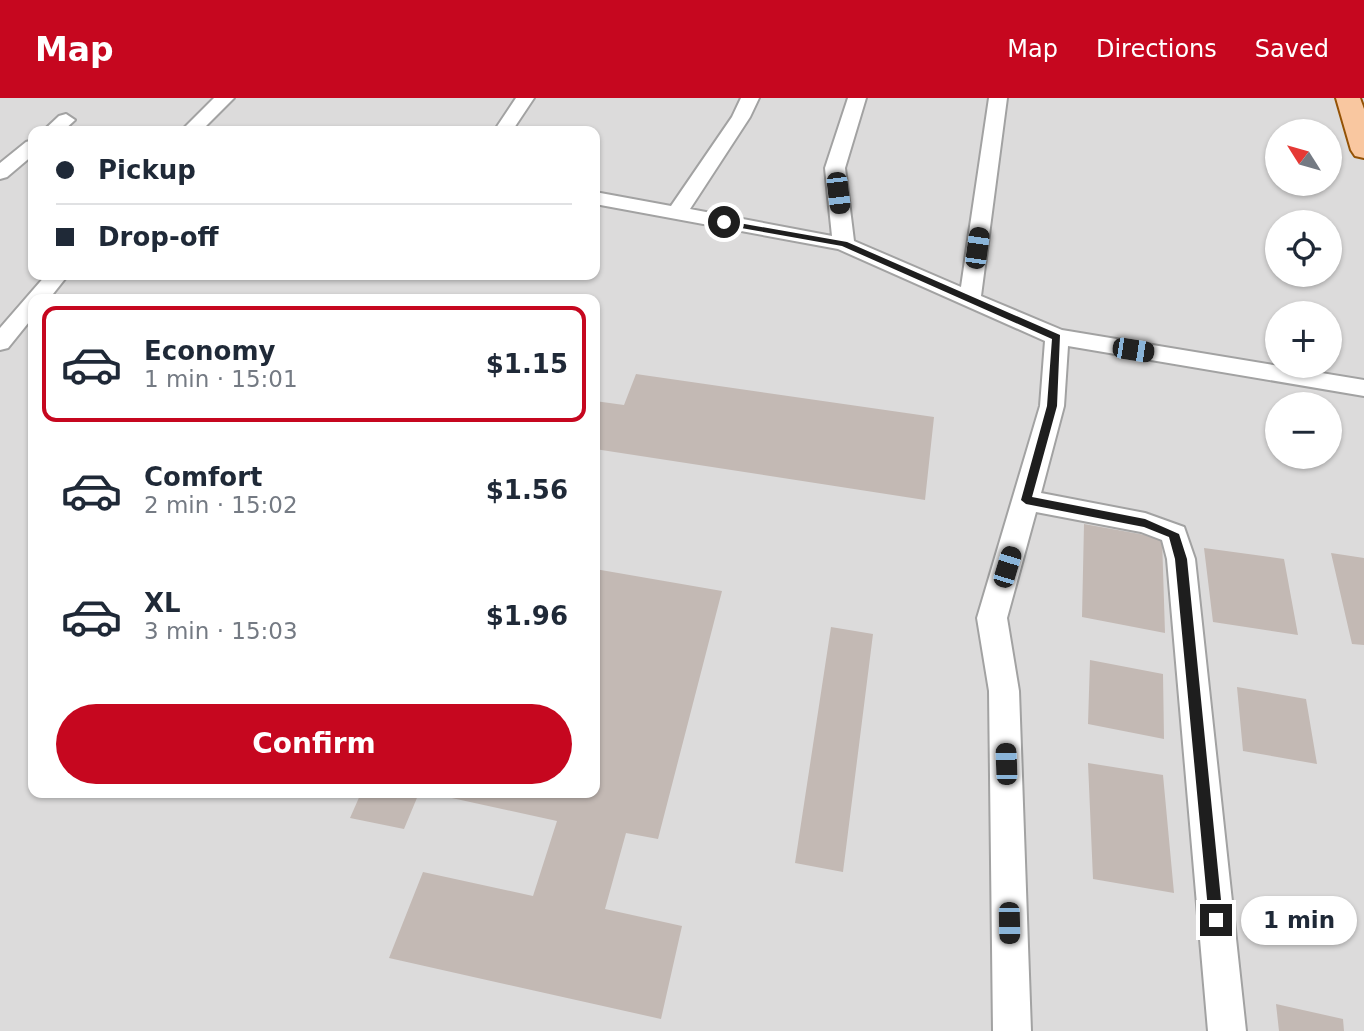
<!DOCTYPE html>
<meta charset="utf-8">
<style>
:root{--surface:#fff;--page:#f6f6f7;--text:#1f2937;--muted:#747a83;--line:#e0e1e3;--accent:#c6071f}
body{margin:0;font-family:"DejaVu Sans",sans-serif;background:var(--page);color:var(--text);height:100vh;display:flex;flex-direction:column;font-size:26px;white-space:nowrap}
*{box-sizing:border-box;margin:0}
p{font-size:23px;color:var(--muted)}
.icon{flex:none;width:38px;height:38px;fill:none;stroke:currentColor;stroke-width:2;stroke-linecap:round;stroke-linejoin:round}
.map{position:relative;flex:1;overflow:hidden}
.drawer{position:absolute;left:28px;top:196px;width:572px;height:504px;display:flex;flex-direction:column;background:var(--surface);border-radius:14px;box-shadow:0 2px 5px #0004}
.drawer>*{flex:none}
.banner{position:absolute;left:28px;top:28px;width:572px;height:154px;border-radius:14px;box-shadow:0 2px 5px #0004;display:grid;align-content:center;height:154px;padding:0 28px;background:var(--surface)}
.needle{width:46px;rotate:307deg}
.controls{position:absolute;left:1265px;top:21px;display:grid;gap:14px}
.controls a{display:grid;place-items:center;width:77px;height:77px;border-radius:50%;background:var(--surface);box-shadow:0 2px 5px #0004;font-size:35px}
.end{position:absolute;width:32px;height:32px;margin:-16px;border:9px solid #1e1e1e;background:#fff;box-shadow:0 0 0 4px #fff}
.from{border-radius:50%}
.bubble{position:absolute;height:49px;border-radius:24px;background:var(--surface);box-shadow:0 2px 5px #0004;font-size:23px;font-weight:600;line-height:49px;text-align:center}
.car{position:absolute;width:21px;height:42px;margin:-21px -10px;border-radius:9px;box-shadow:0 0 5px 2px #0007;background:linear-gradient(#222 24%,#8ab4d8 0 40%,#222 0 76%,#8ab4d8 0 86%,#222 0)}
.banner b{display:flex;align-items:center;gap:24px;height:66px;font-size:26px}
.banner b+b{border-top:2px solid var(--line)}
.banner i{width:18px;height:18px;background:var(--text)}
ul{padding:12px 0 0;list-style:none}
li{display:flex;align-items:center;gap:21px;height:116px;margin:0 14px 10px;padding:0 14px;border:4px solid transparent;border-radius:14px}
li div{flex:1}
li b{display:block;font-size:26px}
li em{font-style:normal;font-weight:600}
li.selected{border-color:var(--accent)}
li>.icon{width:63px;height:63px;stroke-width:1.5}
.primary-button{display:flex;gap:14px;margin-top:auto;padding:14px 28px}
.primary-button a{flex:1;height:80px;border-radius:42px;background:var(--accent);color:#fff;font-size:28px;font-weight:600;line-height:80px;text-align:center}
header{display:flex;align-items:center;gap:42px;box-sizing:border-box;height:98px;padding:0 35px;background:var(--accent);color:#fff}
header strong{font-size:33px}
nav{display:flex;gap:38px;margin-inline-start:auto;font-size:24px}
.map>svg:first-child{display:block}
.residential{fill:#dcdbdb;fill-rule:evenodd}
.building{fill:#c3b9b4}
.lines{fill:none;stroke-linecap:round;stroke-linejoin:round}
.street-casing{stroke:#a2a2a2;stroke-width:4}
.primary-casing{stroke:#945205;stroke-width:4}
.street{fill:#fff;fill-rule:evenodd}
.primary{fill:#f9c7a0;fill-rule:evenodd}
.route{fill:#1e1e1e}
</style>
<header>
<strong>Map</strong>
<nav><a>Map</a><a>Directions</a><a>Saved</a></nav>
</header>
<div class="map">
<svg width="1364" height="933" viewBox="0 0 1364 933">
<rect width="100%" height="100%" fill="#efeae5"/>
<path class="residential" d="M0 0H1364V933H0ZM33 33H595V177H33ZM1278 33H1330V86H1278ZM1278 124H1330V177H1278ZM33 201H595V695H33ZM1278 215H1330V268H1278ZM1278 306H1330V359H1278Z"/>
<path class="building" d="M636 276 934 319 925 402 595 351V303L624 307Z
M1084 426 1162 440 1165 535 1082 519Z
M1204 450 1284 461 1298 537 1213 524Z
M1331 455 1364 460V547L1352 546Z
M595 471 722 493 658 741 626 735 605 811 682 828 661 921 389 860 423 774 533 798 557 723 429 695H595Z
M831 529 873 536 843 774 795 765Z
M1090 562 1163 576 1164 641 1088 626Z
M1237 589 1306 601 1317 666 1243 653Z
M1088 665 1163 677 1174 795 1093 781Z
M361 695H419L404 731 350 720Z
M1276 906 1343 921 1344 933H1279Z"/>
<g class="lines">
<defs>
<path id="street" d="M214 0H234L201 33H181Z
M516 0H534L512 33H494Z
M741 0H759L750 19 690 111 832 138 825 70 848 0H866L845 70 854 143 961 189 989 0H1007L981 198 1062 232 1364 282V298L1068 248 1064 308 1041 395 1145 415 1184 429 1195 461 1246 933H1208L1167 461 1162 442 1141 434 1036 414 1007 520 1019 593 1031 933H993L989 593 977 520 1040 308 1045 243 838 151 595 106V94L671 108 732 19Z
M66 16 75 22 63 33H43L59 18Z
M33 42V57L7 79 0 81V65L26 44Z
M46 177H68L49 201H33V219L8 250 0 252V230Z"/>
<path id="primary" d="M1336 0H1360L1364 11V60L1355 58 1351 52Z"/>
</defs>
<use href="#street" class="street-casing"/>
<use href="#primary" class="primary-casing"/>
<use href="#street" class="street"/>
<use href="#primary" class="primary"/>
</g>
<path class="route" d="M722 122 847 144 1060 237 1057 308 1032 399 1145 421 1179 436 1187 461 1223 822 1221 827 1216 829 1209 822 1175 461 1169 439 1144 429 1026 406 1021 402 1047 308 1052 241 842 148 724 127Z"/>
</svg>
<div class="controls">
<a><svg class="needle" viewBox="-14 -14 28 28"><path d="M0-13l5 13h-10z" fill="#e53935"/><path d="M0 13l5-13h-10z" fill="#747a83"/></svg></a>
<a><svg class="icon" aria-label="locate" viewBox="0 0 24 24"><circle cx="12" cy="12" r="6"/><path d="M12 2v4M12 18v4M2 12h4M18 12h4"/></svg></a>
<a>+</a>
<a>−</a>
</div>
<i class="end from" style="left:724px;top:124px"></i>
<i class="end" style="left:1216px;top:822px"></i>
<div class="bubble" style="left:1241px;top:798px;width:116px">1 min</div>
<i class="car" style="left:838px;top:95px;rotate:173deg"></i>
<i class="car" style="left:977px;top:150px;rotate:8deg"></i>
<i class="car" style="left:1133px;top:252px;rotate:99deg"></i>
<i class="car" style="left:1007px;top:469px;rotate:17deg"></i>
<i class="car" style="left:1006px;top:666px;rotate:358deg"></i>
<i class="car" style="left:1009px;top:825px;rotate:179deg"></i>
<div class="banner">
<b><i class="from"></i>Pickup</b>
<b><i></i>Drop-off</b>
</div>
<section class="drawer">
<ul>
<li class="selected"><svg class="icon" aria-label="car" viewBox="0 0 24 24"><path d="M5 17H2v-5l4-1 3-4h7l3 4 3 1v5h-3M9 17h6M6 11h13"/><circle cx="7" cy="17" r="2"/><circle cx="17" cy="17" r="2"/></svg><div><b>Economy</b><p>1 min · 15:01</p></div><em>$1.15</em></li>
<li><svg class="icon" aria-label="car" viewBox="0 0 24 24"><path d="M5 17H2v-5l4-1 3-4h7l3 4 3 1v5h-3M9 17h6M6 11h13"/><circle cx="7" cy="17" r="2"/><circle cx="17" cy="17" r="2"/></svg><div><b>Comfort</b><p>2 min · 15:02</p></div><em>$1.56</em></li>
<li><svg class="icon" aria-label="car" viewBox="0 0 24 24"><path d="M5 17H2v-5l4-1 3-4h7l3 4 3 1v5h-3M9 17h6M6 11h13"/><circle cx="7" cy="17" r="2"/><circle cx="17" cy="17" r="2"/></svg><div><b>XL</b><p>3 min · 15:03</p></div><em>$1.96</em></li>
</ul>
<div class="primary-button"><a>Confirm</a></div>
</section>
</div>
